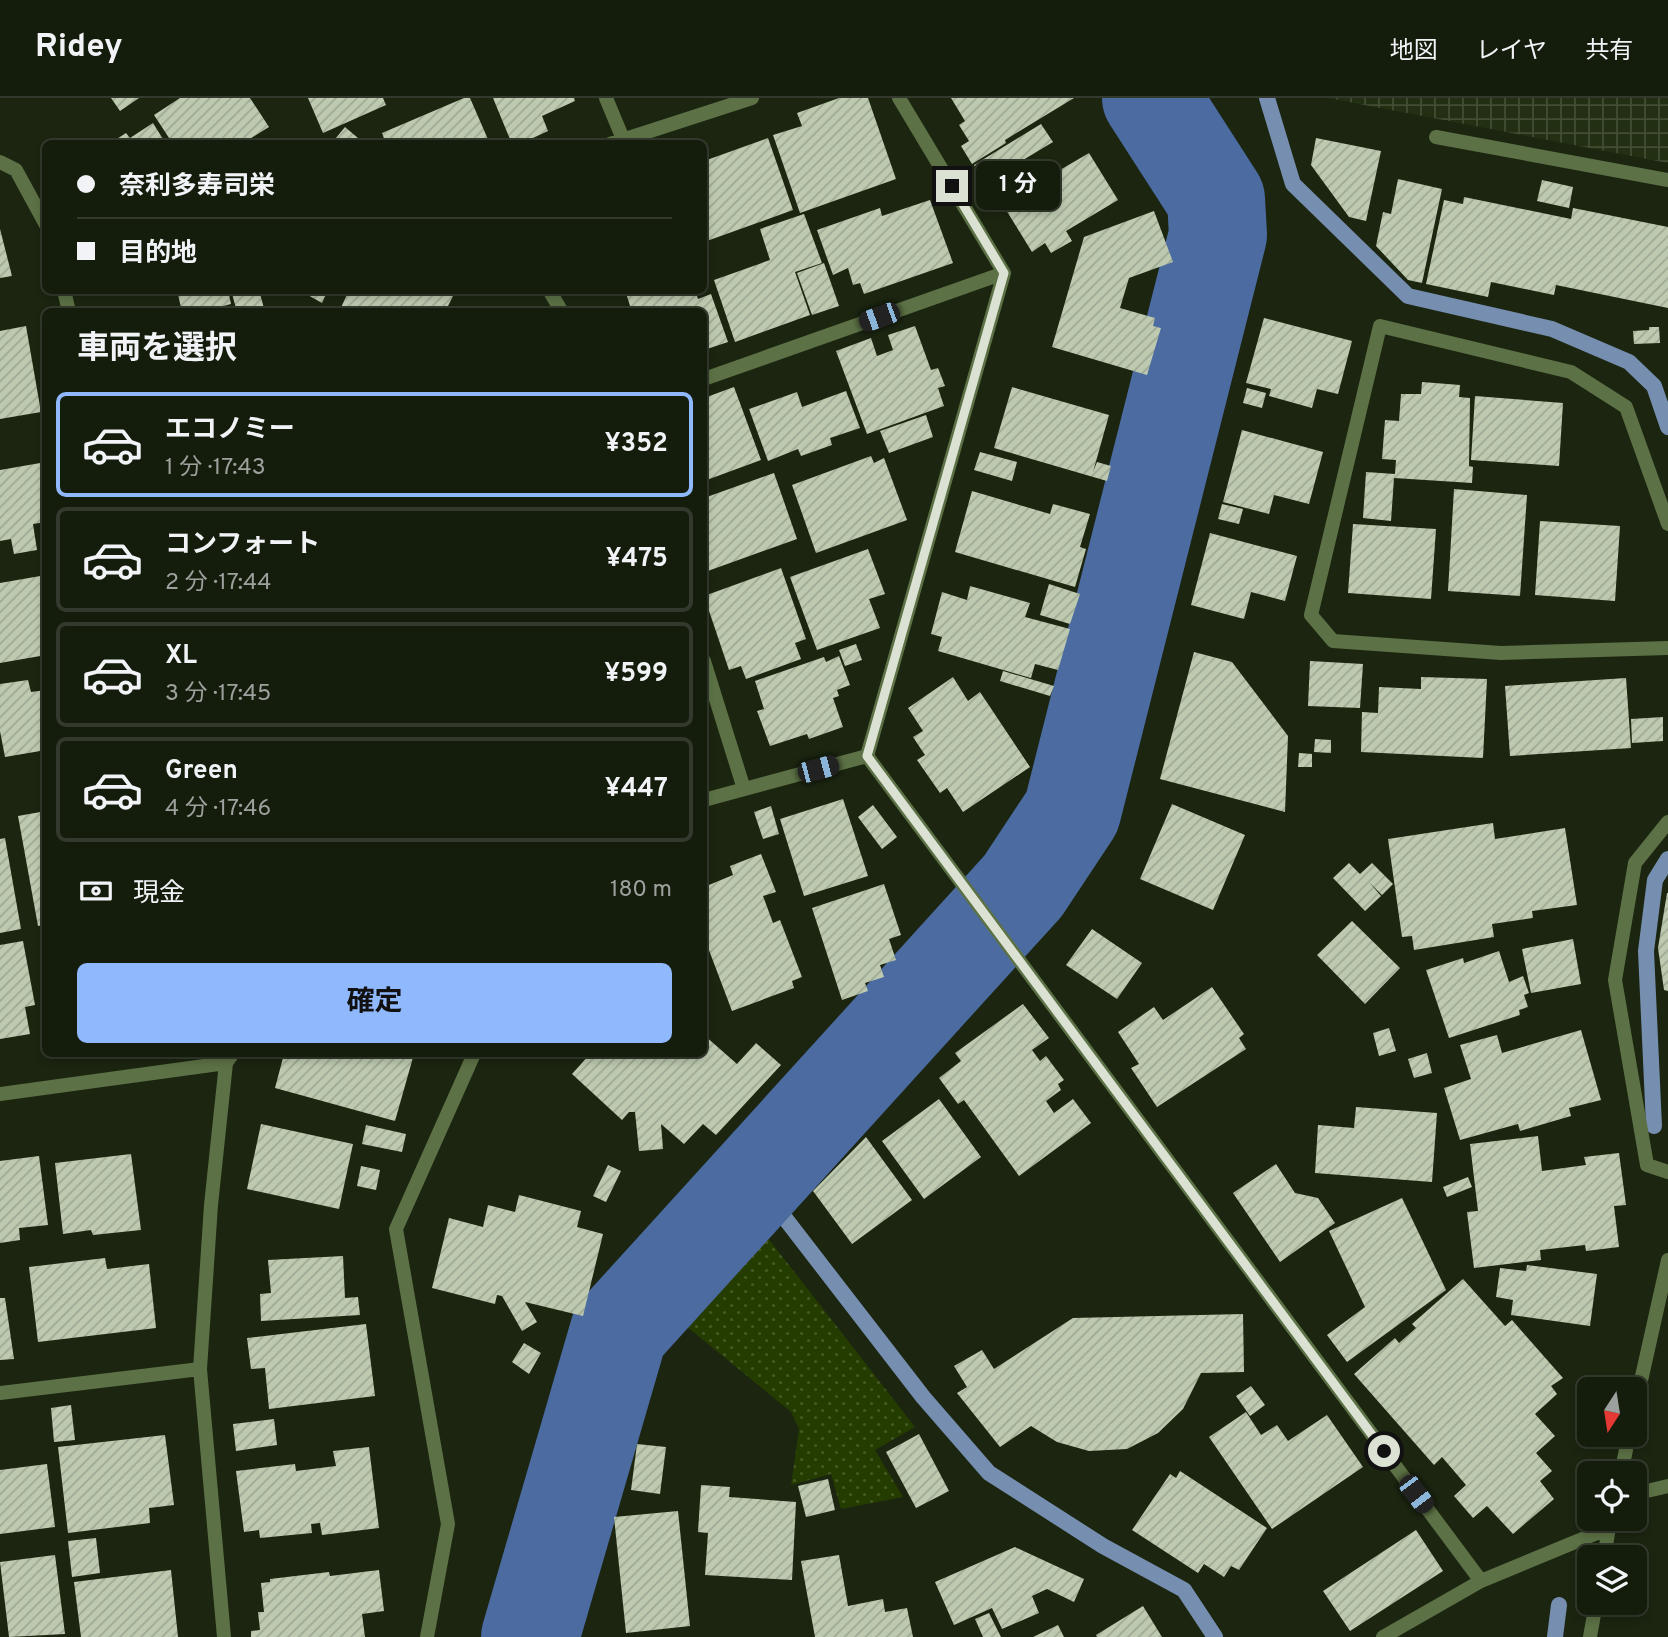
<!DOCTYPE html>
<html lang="ja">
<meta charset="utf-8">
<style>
:root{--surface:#141c0c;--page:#21291a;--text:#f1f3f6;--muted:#9da19d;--line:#333a2d;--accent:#90b8fd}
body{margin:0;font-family:Overpass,"Noto Sans JP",sans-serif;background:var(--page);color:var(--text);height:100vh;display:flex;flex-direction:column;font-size:26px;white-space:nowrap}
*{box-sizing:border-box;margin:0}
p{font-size:23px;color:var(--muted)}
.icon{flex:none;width:38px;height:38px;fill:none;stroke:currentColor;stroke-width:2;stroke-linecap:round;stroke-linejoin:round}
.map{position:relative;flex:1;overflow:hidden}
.panel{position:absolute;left:42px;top:210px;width:665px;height:749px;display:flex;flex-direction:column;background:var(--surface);border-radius:10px;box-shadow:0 4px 10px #0003,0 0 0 2px var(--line)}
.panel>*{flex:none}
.hud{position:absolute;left:42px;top:42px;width:665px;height:154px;border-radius:10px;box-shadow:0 4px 10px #0003,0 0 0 2px var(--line);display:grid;align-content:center;height:154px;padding:0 35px;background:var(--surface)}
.needle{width:46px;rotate:192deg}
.controls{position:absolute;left:1577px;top:1279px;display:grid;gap:14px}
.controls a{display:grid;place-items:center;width:70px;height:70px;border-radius:10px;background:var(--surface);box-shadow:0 4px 10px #0003,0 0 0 2px var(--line);font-size:35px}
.end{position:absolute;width:32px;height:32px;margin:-16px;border:9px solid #dbe2d4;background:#111;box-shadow:0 0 0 4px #111}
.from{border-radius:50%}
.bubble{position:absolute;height:49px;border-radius:10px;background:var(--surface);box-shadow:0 4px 10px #0003,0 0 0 2px var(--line);font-size:23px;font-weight:700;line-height:49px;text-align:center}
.car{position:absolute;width:21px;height:42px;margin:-21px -10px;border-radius:9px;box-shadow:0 0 5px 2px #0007;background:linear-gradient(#222 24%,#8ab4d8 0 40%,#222 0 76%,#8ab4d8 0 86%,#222 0)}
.hud b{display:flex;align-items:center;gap:24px;height:66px;font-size:26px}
.hud b+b{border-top:2px solid var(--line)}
.hud i{width:18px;height:18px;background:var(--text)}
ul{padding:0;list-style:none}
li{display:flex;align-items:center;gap:21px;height:105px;margin:0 14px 10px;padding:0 21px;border:4px solid var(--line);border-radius:10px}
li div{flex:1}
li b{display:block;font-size:26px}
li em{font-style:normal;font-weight:700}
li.on{border-color:var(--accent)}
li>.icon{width:63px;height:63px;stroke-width:1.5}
h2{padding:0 35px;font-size:32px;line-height:84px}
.pay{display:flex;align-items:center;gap:18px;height:77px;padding:0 35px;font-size:26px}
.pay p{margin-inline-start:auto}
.cta{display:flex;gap:14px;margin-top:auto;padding:14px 35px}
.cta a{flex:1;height:80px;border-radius:10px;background:var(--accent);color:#111;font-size:28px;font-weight:700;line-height:80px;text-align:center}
header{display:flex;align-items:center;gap:42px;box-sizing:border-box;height:98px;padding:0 35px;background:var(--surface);border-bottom:2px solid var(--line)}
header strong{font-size:33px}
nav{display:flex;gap:38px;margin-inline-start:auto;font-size:24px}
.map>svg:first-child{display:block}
.industrial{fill:url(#industrial-grid)}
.grass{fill:url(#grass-dots)}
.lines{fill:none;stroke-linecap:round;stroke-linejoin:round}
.stream{stroke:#768fb0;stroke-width:16}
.river{stroke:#4b6ba1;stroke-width:98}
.building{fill:url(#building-hatch)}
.lane{stroke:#5c7145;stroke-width:14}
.street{stroke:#5c7145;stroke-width:14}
.route{stroke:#dbe2d4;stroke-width:9}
</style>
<header>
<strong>Ridey</strong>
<nav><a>地図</a><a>レイヤ</a><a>共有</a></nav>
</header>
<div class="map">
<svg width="1668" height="1539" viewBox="0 0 1668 1539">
<defs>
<pattern id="industrial-grid" width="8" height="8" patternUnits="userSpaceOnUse" patternTransform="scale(1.75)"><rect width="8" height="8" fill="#222f13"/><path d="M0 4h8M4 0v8" fill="none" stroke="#424d34"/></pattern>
<pattern id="grass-dots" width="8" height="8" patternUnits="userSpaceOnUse" patternTransform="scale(1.75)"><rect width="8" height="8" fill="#253c00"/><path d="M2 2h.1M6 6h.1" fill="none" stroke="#445824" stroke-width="1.8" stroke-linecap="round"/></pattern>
<pattern id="building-hatch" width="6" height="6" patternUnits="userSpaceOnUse" patternTransform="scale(1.75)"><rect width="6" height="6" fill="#bdcab0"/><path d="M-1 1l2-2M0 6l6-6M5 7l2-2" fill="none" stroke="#9ea894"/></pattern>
</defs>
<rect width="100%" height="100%" fill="#1b2510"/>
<path class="industrial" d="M1328 0H1668V65Z"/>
<path class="grass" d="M757 1126 915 1329 875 1352 903 1399 841 1411 831 1376 791 1387 799 1331 791 1314 669 1214 733 1135Z"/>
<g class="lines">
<path class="stream" d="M1267 0 1293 86 1408 198 1552 231 1629 264 1654 288 1668 329
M1654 1028 1646 853 1655 782 1668 761
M757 1084 923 1299 989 1375 1103 1448 1184 1492 1215 1539
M1555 1539 1559 1507"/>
<path class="river" d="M530 1539 619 1233 1023 788 1072 714 1218 137 1216 101 1151 0"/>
</g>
<path class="building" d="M111 0H139L120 13Z
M180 0H250L269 29 248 42 250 46H173L154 17Z
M308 0H383L386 7 323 35Z
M464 0H470L490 46H386L382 35Z
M493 0H574L575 3 542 18 548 33 520 46H512Z
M839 0H868L896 81 800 115 773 37 802 28 797 15Z
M951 0H1074L1005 42 1006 45 972 66 961 48 969 43 959 27 965 23Z
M153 25 166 46H109L126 35 130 40Z
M1041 26 1053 44 985 85 974 67Z
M345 29 365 46H331Z
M768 40 793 112 704 144V63Z
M1316 40 1381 53 1366 123 1349 119 1311 67Z
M1089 55 1118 102 1066 133 1072 143 1051 155 1045 145 1032 154 1003 107 1042 83 1035 73 1053 62 1060 72Z
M1398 81 1442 91 1422 185 1408 182 1376 148 1383 114 1391 116Z
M1542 82 1573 89 1569 110 1537 103Z
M1464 99 1571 121 1573 110 1668 129V210L1556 187 1554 197 1491 184 1488 199 1426 186 1444 102 1463 106Z
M930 102 953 165 864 196 860 185 853 187 848 170 833 177 817 132 880 110 882 118Z
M1154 113 1173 164 1129 180 1120 210 1155 220 1153 228 1161 230 1147 277 1052 249 1084 139Z
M804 116 822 165 795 174 810 217 735 244 714 182 770 162 760 131Z
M0 131 12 178 0 180Z
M824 165 839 208 812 217 797 175Z
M177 192H228L231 206 201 214H182Z
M231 192H259L265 214H237Z
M299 192H328L322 205Z
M349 192H456L445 214H339Z
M625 192H695L698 201 711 196 728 244 704 252V214H632Z
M1264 220 1352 243 1338 296 1317 291 1312 310 1269 298 1271 291 1246 285Z
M26 228 41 314 0 321V233Z
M915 228 931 272 938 270 945 288 938 290 944 308 867 336 836 253 871 240 877 258 893 252 888 237Z
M1649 229H1659L1660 245 1634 246 1633 233 1649 232Z
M1422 284 1460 287 1459 299 1470 300 1469 368 1473 369 1472 385 1394 380 1391 423 1363 420 1366 374 1395 376 1396 362 1382 361 1385 322 1399 323 1401 296H1421Z
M734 289 761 362 704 383V300Z
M1012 289 1109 317 1093 374 1097 364 1111 368 1107 383 994 350Z
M1247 290 1266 295 1262 310 1243 305Z
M846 293 860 330 830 340 832 347 801 358 798 351 768 363 749 311 797 294 802 309Z
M1475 298 1563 305 1559 368 1471 362Z
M926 317 933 339 889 355 880 333Z
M1242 332 1323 354 1309 406 1274 397 1269 416 1223 404Z
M980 354 1017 364 1012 383 974 372Z
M871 358 874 365 884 360 907 422 816 455 792 387Z
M46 364V424L33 426 37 452 14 456 11 441 0 443V372Z
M774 375 797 441 705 474 704 400Z
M1454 391 1527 397 1520 498 1448 493Z
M972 393 1050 416 1053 406 1090 416 1080 449 1086 451 1075 489 955 454Z
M1222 406 1243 411 1239 426 1218 421Z
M1540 423 1620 428 1615 503 1535 497Z
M1353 426 1436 431 1431 501 1348 495Z
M1210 435 1297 458 1285 503 1251 494 1244 521 1191 507Z
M868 451 885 496 869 501 880 530 817 552 790 479Z
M781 470 806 541 795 545 801 561 746 581 741 568 729 572 704 498Z
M46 477V557L0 565V485Z
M1049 486 1080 496 1070 526 1040 517Z
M970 488 1030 505 1025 519 1070 531 1058 572 1035 566 1031 580 938 553 942 539 931 536 942 494 967 502Z
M856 546 862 562 845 568 839 552Z
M1194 554 1232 564 1288 638 1285 714 1160 681Z
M839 558 850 587 837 592 839 598 833 600 843 629 809 641 807 636 770 648 757 613 764 611 755 583 824 559 826 564Z
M1310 563 1363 566 1360 610 1308 608Z
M1003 573 1054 588 1050 598 1000 583Z
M953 579 968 603 980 594 1030 669 963 714 947 690 940 695 917 662 925 657 913 639 923 633 908 610Z
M1421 579 1487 581 1483 660 1361 654 1362 614 1378 615 1379 589 1421 591Z
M1626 580 1631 650 1510 658 1505 588Z
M28 582 31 594 46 592V652L5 659 0 633V586Z
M1663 619V643L1632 645 1631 621Z
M1315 641 1331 642V655L1314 654Z
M1299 655 1312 656V669H1298Z
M843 701 868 778 804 798 780 721Z
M1172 706 1245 737 1213 812 1140 781Z
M873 707 897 739 882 751 858 719Z
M771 708 779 736 763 741 754 714Z
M46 713V827L38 828 18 718Z
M1493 725 1495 741 1565 730 1577 807 1532 813 1533 820 1492 826 1494 839 1414 852 1412 838 1402 839 1388 741Z
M5 740 21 831 0 835V741Z
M761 756 776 794 763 798 773 825 780 822 802 879 792 883 794 890 732 913 704 839V789L733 777 730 768Z
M1349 765 1360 776 1372 765 1393 786 1382 797 1369 784 1381 798 1365 813 1333 780Z
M884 786 901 837 889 841 896 862 880 867 884 879 865 885 868 893 842 902 812 810Z
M1667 795H1668V893L1664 892 1658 850Z
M1352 823 1400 870 1365 906 1317 857Z
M1092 831 1142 865 1117 901 1066 867Z
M1573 841 1581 886 1531 895 1522 851Z
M23 843 35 907 25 909 30 936 0 941V847Z
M1499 853 1509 884 1523 878 1529 895 1524 897 1528 909 1519 912 1520 917 1449 940 1426 872 1463 860 1464 865Z
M1212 889 1244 936 1239 940 1246 951 1157 1009 1131 970 1139 966 1118 934 1154 909 1163 922Z
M1023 906 1049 940 1032 952 1040 963 1046 958 1064 982 1058 986 1061 992 1046 1003 1054 1015 1073 1001 1091 1025 1019 1078 964 1002 958 1006 939 980 961 963 955 955Z
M1389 930 1396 953 1379 958 1373 935Z
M1581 932 1601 1002 1569 1010 1571 1018 1520 1033 1518 1026 1460 1042 1444 990 1471 981 1460 947 1497 937 1502 955Z
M704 937 737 966 756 945 781 967 716 1037 703 1026 684 1046 661 1026 663 1051 639 1053 635 1014H629L622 1022 572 976 590 956H704Z
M1427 955 1432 975 1414 980 1408 961Z
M284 956H414L395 1023 275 990Z
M939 1001 981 1059 924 1101 882 1043Z
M1356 1009 1437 1015 1432 1084 1315 1075 1318 1027 1354 1030Z
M261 1026 353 1046 339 1111 247 1091Z
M366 1027 406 1036 402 1054 362 1046Z
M1538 1038 1542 1073 1586 1067 1584 1059 1619 1055 1626 1107 1614 1108 1619 1149 1586 1153 1585 1147 1540 1152 1541 1162 1474 1170 1467 1114 1478 1113 1470 1046Z
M866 1039 912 1102 852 1146 813 1093Z
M131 1056 141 1132 93 1137 91 1132 63 1136 55 1065Z
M39 1058 48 1127 19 1130 20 1142 0 1145V1063Z
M1276 1066 1295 1095 1318 1100 1335 1125 1280 1164 1233 1095Z
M608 1067 621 1073 606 1104 593 1098Z
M361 1068 380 1072 376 1092 357 1088Z
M1468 1079 1472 1089 1447 1099 1443 1089Z
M519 1097 581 1113 577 1129 603 1136 583 1218 525 1204 537 1224 522 1233 502 1198 497 1197 495 1206 432 1190 449 1120 483 1129 488 1107 515 1114Z
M1402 1100 1446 1192 1347 1264 1327 1237 1365 1209 1329 1133Z
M343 1158 345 1200 358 1199 360 1217 261 1223 260 1196 271 1195 268 1162Z
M105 1160 107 1171 149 1166 156 1230 38 1244 29 1169Z
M1527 1167 1597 1176 1590 1228 1511 1217 1513 1202 1496 1199 1500 1170 1526 1173Z
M1463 1181 1505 1228 1512 1222 1563 1280 1551 1288 1557 1296 1535 1316 1555 1338 1536 1355 1552 1373 1540 1383 1554 1401 1513 1436 1487 1408 1473 1420 1454 1398 1466 1387 1442 1359 1434 1367 1354 1276 1395 1240 1399 1245 1416 1230 1412 1226Z
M0 1200H5L14 1261 0 1262Z
M1243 1216 1244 1274 1201 1275 1183 1311 1158 1335 1127 1351 1089 1353 1057 1344 1031 1328 1000 1349 957 1295 967 1289 954 1268 982 1252 994 1271 1073 1220Z
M366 1226 375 1298 269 1311 265 1270 251 1271 247 1240Z
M524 1245 541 1255 529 1276 512 1264Z
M1251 1288 1265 1307 1250 1318 1236 1298Z
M71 1307 75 1342 54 1344 51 1310Z
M1246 1314 1261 1337 1277 1327 1288 1343 1327 1317 1363 1369 1272 1431 1209 1339Z
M274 1321 277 1347 236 1353 233 1326Z
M919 1336 949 1393 916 1410 886 1354Z
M165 1337 174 1407 149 1410 150 1425 68 1435 58 1349Z
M637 1346 666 1349 660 1396 631 1392Z
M369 1349 379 1430 322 1437 320 1425 311 1426 312 1435 260 1440 259 1432 244 1434 236 1373 295 1366 296 1373 336 1368 333 1353Z
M47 1366 55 1429 0 1436V1372Z
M1180 1373 1267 1430 1239 1472 1231 1468 1224 1479 1204 1466 1198 1475 1132 1432 1170 1376 1176 1380Z
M828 1381 835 1412 806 1419 798 1388Z
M701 1387 730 1389 729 1399 796 1404 792 1482 705 1477 708 1435 698 1434Z
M678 1413 690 1528 626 1535 614 1419Z
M1416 1432 1443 1473 1350 1533 1323 1493Z
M96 1440 100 1475 72 1479 68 1443Z
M1015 1449 1084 1481 1074 1504 1047 1491 1032 1498 1039 1515 1002 1531 992 1510 954 1527 935 1484Z
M55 1457 65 1536 9 1539 0 1464Z
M839 1457 848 1508 883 1501 885 1514 907 1510 913 1539H815L801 1463Z
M171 1472 178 1539H81L74 1484Z
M379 1472 384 1513 362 1516 365 1539H251V1533L260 1532 258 1514H264L261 1485 270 1484V1481L329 1474 330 1478Z
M1143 1508 1162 1539H1097L1096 1537Z
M989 1515 1001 1539H983L975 1521Z
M1058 1527 1064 1539H1033Z"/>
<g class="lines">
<path class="lane" d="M1436 39 1668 82"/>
<path class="street" d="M606 0 623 41
M899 0 1004 175 867 658 1481 1483
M610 46 752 0
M0 64 16 72 46 127
M64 192 69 214
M549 192 562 214
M704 281 1004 175
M1668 426 1626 309 1571 274 1380 228 1311 517 1333 543 1501 555 1668 550
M704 563 744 691
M704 702 867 658
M1668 724 1635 765 1615 882 1647 1067 1668 1074
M0 996 226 965 231 958
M0 1295 200 1271
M1634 1314 1668 1162
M1621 1376 1629 1337
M1634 1396 1668 1388
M1604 1460 1610 1423
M224 1539 200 1271 211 1107 226 965 224 956
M427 1539 448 1426 396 1131 474 956
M1383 1539 1481 1483 1609 1430
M1590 1539 1596 1505"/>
</g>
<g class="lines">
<path class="route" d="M952 88 1004 175 867 658 1384 1353"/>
</g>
</svg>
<div class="controls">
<a><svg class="needle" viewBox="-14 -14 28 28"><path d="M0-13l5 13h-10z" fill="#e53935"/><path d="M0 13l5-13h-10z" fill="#9da19d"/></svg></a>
<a><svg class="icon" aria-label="locate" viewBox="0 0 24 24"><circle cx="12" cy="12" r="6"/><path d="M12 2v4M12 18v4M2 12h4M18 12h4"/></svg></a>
<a><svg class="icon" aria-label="layers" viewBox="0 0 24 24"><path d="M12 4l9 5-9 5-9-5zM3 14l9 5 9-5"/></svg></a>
</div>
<i class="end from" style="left:1384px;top:1353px"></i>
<i class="end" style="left:952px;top:88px"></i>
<div class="bubble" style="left:976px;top:63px;width:84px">1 分</div>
<i class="car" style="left:879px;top:219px;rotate:250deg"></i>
<i class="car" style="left:818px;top:671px;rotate:75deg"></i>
<i class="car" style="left:1416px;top:1396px;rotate:143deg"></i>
<div class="hud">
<b><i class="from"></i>奈利多寿司栄</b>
<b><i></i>目的地</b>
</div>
<section class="panel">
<h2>車両を選択</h2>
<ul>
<li class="on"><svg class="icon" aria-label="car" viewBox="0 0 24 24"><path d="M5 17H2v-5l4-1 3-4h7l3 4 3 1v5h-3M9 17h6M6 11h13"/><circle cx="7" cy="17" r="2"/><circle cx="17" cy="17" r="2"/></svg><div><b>エコノミー</b><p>1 分 · 17:43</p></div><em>¥352</em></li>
<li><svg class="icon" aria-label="car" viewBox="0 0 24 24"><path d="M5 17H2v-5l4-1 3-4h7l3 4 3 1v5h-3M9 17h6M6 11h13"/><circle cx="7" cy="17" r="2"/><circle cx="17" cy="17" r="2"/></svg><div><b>コンフォート</b><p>2 分 · 17:44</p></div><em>¥475</em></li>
<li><svg class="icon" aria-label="car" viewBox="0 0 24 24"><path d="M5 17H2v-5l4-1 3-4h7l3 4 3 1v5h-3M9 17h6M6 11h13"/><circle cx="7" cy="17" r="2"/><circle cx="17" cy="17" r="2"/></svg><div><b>XL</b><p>3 分 · 17:45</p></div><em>¥599</em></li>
<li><svg class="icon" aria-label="car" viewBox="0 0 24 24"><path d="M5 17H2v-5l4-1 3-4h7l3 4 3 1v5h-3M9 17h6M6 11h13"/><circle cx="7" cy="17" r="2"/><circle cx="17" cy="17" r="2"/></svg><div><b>Green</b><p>4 分 · 17:46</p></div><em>¥447</em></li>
</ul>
<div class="pay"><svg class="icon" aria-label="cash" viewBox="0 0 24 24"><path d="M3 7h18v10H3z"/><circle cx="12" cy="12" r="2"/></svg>現金<p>180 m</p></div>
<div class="cta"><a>確定</a></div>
</section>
</div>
